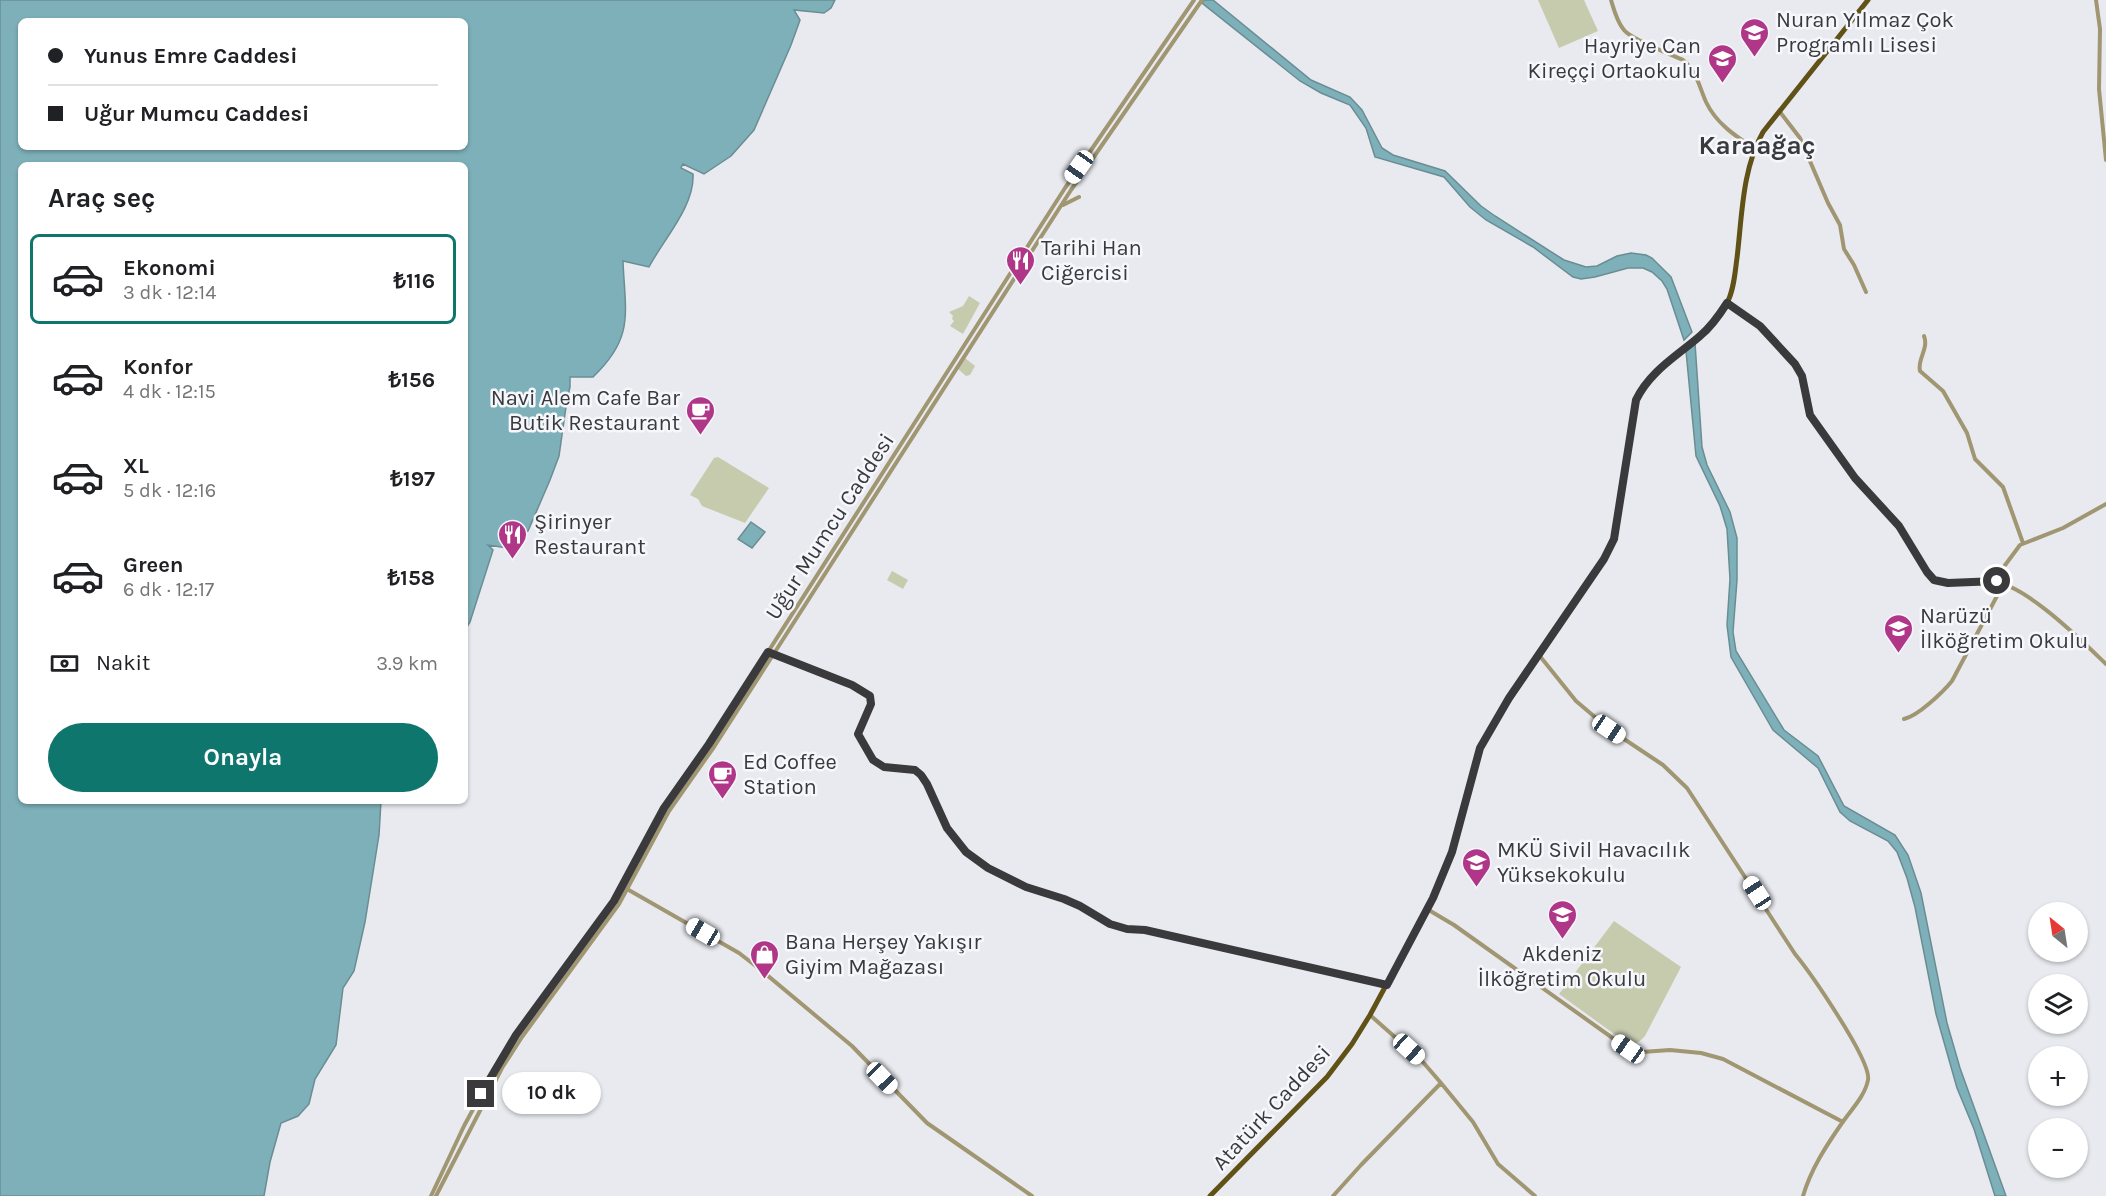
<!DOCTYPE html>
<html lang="tr">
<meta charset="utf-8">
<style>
:root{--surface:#fff;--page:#f2f2f2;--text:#202124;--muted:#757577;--line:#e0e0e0;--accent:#0f766e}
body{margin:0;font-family:Karla,sans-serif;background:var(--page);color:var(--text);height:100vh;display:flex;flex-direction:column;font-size:22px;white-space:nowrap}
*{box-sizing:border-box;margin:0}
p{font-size:20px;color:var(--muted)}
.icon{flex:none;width:33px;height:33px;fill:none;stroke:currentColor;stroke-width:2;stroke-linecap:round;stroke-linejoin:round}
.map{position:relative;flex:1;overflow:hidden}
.side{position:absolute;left:18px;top:162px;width:450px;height:642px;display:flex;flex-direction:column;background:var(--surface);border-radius:9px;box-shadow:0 2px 4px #0004}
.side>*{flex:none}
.banner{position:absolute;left:18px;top:18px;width:450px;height:132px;border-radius:9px;box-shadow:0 2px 4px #0004;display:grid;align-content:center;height:132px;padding:0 30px;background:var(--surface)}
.needle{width:39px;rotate:330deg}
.fabs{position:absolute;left:2028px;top:902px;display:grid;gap:12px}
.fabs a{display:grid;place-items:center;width:60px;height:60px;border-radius:50%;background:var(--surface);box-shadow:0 2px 4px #0004;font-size:30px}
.end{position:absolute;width:27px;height:27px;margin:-14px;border:8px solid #3a3a3c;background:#fff;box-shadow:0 0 0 3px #fff}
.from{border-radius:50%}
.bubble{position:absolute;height:42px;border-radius:21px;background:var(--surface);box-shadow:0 2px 4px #0004;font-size:20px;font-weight:700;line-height:42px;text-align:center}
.car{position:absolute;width:18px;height:36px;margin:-18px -9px;border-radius:8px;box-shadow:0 0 4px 2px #0007;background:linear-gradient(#fff 24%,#345 0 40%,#fff 0 76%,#345 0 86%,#fff 0)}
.banner b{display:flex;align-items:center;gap:21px;height:57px;font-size:22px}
.banner b+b{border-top:2px solid var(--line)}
.banner i{width:15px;height:15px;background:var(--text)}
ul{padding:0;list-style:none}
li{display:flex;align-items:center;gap:18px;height:90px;margin:0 12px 9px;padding:0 18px;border:3px solid transparent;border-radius:9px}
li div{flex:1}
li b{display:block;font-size:22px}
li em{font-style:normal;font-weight:700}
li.on{border-color:var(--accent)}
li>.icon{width:54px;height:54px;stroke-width:1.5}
h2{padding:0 30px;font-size:27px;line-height:72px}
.pay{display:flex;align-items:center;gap:15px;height:66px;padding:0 30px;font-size:22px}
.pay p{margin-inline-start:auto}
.primary-button{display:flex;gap:12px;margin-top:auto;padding:12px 30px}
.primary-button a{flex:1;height:69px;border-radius:36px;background:var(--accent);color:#fff;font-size:24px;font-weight:700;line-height:69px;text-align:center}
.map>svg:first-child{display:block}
.green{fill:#c7cbae}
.water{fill:#7eb0b9;stroke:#6a8d94;stroke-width:1.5;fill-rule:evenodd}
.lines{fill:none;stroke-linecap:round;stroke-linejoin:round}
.minor{stroke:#a09672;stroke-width:4}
.major{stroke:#605117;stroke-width:5}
.route{stroke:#3a3a3c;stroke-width:8}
.labels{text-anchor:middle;stroke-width:5;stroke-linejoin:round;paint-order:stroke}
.poi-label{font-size:22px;fill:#3a3a3c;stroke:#f6f7fc;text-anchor:start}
.street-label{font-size:22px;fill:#3a3a3c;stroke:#f6f7fc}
.quarter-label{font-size:26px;font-weight:bold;fill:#3a3a3c;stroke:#f6f7fc}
</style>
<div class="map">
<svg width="2106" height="1196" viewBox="0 0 2106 1196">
<rect width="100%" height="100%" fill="#e9eaef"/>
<path class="green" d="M1538 0H1584L1598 31 1559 48Z
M969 296 980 303 963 334 950 326 954 321 952 319 953 316 949 312 963 306Z
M965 358 975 366 970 375 966 376 958 369Z
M718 457 769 488 745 523 702 506 698 499 690 495 714 458Z
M892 571 908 580 903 589 887 580Z
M1614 921 1681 967 1645 1036C1640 1042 1636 1044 1628 1044L1559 994Z"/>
<path class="water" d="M0 0H835L831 8 824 13 794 10 800 20 791 45 754 130 731 156 704 174 683 164 681 168 693 174C695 206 663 240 649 267L623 261C625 313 635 337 593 377H570V387L567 400 559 456 550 480 528 531 512 540 507 548 488 545 493 550 470 622 465 630V165H21V801H381L379 835 365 922 354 971 343 988 336 1045 315 1079 309 1104 298 1116 281 1123 270 1162 264 1196H0ZM21 21H465V147H21Z
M1204 0H1213L1311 80 1350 97 1362 110 1382 148 1393 155 1445 171 1481 206 1495 216 1564 260 1586 267 1597 266 1617 256 1631 253 1646 255 1652 258 1671 277 1692 332 1684 340 1667 289 1662 281 1652 272 1643 268H1628L1595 277 1581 279 1573 277 1533 247 1486 220 1470 207 1444 177 1375 157 1366 128 1350 105 1321 93 1300 81 1202 3Z
M1695 343 1702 447 1707 465 1730 512 1737 538V580L1733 632 1736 651 1784 730 1818 756 1844 806 1895 835 1908 855 1921 893 1947 1023 1960 1068 2006 1196H1995L1974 1129 1957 1088 1936 1014 1915 907 1907 878 1897 852 1888 841 1850 821 1840 812 1818 768 1773 730 1731 657 1727 625 1730 579 1727 529 1720 506 1696 456 1686 351Z
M751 522 765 532 752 548 738 539Z"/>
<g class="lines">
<path class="minor" d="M1611 0C1614 10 1617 22 1624 30 1632 40 1670 54 1683 60 1697 72 1699 86 1706 102 1716 123 1735 136 1754 148
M2096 0 2100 29 2099 89 2106 160
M1780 112 1800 138 1828 203 1840 225 1844 249 1854 265 1866 292
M1063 205 1079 197
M1727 303 1760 326 1795 364 1802 376 1810 415 1855 478 1904 532 1930 576 1940 582H1984
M1924 336C1929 349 1917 359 1920 371L1943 391 1967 433 1975 459 2003 487 2023 543
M1998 589 1984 582C2016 574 2083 642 2106 664
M773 654 852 685 870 696 871 704 858 734 873 760 884 767 915 770 921 775 927 784 947 828 966 852 988 868 1026 887 1064 899 1080 906 1110 924 1127 929 1145 930 1387 985
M1539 655 1576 701 1609 729 1663 765 1687 788 1795 954C1809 971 1872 1061 1868 1080 1865 1096 1851 1110 1842 1123 1826 1146 1811 1169 1803 1196
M1904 719C1918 716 1943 692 1952 681L1997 596V576L2020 545 2063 528 2106 504
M627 889 739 953 761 970 852 1046 927 1123 1032 1196
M1427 909 1454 925 1628 1049 1642 1052 1670 1050 1701 1053 1723 1059 1843 1122
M1370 1015 1422 1061 1441 1083 1473 1122 1498 1164 1535 1196
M431 1196 464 1126 497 1065 516 1035 613 901 664 808 709 744 1065 188 1194 0
M436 1196 502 1068 522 1037 619 904 669 811 714 747 1071 190 1202 0
M1333 1196 1361 1165 1441 1083"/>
<path class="major" d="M1210 1196 1327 1077 1352 1044 1370 1015 1433 898 1452 852 1480 748 1491 727 1604 559 1614 539 1636 400C1655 358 1706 344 1727 303 1734 290 1735 272 1737 258 1742 217 1742 169 1763 132L1868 0"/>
</g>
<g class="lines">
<path class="route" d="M481 1094 516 1035 614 901 664 808 709 744 768 652 852 685 870 696 871 704 858 734 873 760 884 767 915 770 921 775 927 784 947 828 966 852 988 868 1026 887 1064 899 1080 906 1110 924 1127 929 1145 930 1387 985 1433 898 1452 852 1480 748 1509 698 1604 559 1614 539 1636 400C1650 371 1677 356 1700 336 1711 327 1720 314 1727 303L1760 326 1795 364 1802 376 1810 415 1855 478 1899 526 1927 572 1934 580 1948 583 1997 581"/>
</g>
<defs>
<symbol id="school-pin" viewBox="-11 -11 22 30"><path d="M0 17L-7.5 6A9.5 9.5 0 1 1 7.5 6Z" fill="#b03688" stroke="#f6f7fc"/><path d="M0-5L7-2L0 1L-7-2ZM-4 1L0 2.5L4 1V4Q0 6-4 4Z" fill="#fff"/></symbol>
<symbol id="restaurant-pin" viewBox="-11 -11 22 30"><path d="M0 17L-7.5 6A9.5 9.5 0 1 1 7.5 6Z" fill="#b03688" stroke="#f6f7fc"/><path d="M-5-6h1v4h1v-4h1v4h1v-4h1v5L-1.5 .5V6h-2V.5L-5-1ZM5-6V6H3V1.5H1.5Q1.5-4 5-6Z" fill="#fff"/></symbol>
<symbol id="cafe-pin" viewBox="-11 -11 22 30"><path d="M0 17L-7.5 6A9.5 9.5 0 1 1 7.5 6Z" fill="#b03688" stroke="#f6f7fc"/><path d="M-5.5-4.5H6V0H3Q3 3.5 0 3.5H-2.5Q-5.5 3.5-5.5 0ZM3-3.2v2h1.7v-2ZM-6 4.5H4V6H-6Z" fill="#fff"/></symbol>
<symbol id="shop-pin" viewBox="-11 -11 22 30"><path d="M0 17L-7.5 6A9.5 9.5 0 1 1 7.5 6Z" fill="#b03688" stroke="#f6f7fc"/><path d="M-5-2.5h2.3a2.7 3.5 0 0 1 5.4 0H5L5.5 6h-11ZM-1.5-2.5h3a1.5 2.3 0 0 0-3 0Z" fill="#fff"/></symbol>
</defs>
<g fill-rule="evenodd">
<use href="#school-pin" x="1738" y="16" width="33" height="45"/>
<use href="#school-pin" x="1706" y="42" width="33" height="45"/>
<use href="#restaurant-pin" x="1004" y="244" width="33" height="45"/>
<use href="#cafe-pin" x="684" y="394" width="33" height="45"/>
<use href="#restaurant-pin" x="496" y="518" width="33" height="45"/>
<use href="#school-pin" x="1882" y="612" width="33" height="45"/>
<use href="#cafe-pin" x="706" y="758" width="33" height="45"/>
<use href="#school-pin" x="1460" y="846" width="33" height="45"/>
<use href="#school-pin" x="1546" y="898" width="33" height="45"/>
<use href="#shop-pin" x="748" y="938" width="33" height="45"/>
</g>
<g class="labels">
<g class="poi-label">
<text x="1776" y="27">Nuran Yılmaz Çok<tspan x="1776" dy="25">Programlı Lisesi</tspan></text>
<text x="1701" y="53" text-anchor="end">Hayriye Can<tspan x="1701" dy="25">Kireççi Ortaokulu</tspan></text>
<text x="1041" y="255">Tarihi Han<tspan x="1041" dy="25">Ciğercisi</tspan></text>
<text x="680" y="405" text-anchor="end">Navi Alem Cafe Bar<tspan x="680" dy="25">Butik Restaurant</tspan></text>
<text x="534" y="529">Şirinyer<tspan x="534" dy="25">Restaurant</tspan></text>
<text x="1920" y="623">Narüzü<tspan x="1920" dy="25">İlköğretim Okulu</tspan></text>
<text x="743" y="769">Ed Coffee<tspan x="743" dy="25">Station</tspan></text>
<text x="1497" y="857">MKÜ Sivil Havacılık<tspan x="1497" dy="25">Yüksekokulu</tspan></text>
<text x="785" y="949">Bana Herşey Yakışır<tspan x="785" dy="25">Giyim Mağazası</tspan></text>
<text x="1562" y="961" text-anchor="middle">Akdeniz<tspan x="1562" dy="25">İlköğretim Okulu</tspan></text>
</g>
<g class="street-label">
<text transform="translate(829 526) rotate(-57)" y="8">Uğur Mumcu Caddesi</text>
<text transform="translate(1271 1107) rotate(-47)" y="8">Atatürk Caddesi</text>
</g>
<g class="quarter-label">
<text x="1757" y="154">Karaağaç</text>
</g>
</g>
</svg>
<div class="fabs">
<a><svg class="needle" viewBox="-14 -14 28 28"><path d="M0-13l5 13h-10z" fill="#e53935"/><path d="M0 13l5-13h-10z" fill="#757577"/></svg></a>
<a><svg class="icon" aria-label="layers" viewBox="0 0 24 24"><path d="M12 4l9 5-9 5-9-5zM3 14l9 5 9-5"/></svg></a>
<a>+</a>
<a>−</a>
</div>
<i class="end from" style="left:1997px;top:581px"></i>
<i class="end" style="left:481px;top:1094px"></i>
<div class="bubble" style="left:502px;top:1072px;width:99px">10 dk</div>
<i class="car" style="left:1079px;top:167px;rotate:215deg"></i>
<i class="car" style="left:1609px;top:729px;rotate:124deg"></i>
<i class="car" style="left:1757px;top:893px;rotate:327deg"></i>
<i class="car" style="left:703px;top:932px;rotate:300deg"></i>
<i class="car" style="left:1409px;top:1049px;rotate:132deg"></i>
<i class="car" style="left:1628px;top:1049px;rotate:305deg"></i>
<i class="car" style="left:882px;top:1078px;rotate:136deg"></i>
<div class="banner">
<b><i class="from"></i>Yunus Emre Caddesi</b>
<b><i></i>Uğur Mumcu Caddesi</b>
</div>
<section class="side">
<h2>Araç seç</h2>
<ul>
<li class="on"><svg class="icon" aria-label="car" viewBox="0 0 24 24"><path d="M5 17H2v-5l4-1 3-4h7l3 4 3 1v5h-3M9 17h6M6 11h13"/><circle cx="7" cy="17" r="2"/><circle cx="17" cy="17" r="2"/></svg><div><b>Ekonomi</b><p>3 dk · 12:14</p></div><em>₺116</em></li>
<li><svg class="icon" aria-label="car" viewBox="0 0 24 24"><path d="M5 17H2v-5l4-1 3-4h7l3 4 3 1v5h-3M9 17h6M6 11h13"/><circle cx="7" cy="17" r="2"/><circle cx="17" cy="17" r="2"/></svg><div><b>Konfor</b><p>4 dk · 12:15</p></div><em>₺156</em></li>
<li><svg class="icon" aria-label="car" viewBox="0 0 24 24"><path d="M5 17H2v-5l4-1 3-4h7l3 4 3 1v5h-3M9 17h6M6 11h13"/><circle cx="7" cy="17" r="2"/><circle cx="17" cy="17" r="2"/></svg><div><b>XL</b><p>5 dk · 12:16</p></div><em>₺197</em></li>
<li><svg class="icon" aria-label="car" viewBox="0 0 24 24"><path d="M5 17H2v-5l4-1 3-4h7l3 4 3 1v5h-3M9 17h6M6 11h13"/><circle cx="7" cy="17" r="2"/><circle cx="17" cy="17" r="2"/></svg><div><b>Green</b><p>6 dk · 12:17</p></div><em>₺158</em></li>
</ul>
<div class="pay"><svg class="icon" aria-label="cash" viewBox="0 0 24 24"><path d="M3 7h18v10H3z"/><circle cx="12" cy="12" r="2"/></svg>Nakit<p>3.9 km</p></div>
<div class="primary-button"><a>Onayla</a></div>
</section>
</div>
